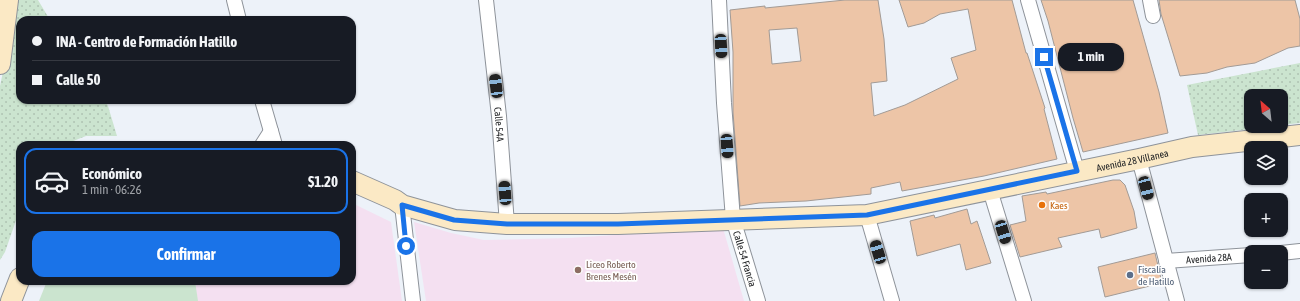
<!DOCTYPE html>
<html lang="es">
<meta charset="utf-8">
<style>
:root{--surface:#171b24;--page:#242831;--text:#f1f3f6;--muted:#9ea1a6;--line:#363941;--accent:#1a73e8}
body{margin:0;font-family:"Asap Condensed",sans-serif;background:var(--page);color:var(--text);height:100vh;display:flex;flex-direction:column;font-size:15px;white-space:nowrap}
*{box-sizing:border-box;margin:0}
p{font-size:13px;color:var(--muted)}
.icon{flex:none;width:22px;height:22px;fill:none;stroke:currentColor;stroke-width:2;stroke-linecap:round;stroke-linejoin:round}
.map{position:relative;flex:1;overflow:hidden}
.side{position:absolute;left:16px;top:141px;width:340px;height:144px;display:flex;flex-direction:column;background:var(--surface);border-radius:12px;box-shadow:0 1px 3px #0004}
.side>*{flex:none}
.guide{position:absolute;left:16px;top:16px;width:340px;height:88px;border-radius:12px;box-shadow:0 1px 3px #0004;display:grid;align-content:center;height:88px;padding:0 16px;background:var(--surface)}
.needle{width:26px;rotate:332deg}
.tools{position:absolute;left:1244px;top:89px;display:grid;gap:8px}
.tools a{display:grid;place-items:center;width:44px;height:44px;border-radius:8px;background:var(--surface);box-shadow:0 1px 3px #0004;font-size:20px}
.end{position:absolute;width:18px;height:18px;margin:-9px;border:5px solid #1a73e8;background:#fff;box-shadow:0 0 0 2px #fff}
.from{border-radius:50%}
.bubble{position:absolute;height:28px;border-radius:12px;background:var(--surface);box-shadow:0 1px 3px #0004;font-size:13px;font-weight:700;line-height:28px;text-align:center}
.car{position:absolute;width:12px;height:24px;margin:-12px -6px;border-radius:5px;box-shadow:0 0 3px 1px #0007;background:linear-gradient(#222 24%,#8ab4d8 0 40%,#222 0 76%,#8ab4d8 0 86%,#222 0)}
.guide b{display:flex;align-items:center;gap:14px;height:38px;font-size:15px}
.guide b+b{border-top:1px solid var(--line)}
.guide i{width:10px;height:10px;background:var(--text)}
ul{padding:7px 0 0;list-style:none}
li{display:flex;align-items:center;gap:12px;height:66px;margin:0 8px 6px;padding:0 8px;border:2px solid var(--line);border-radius:12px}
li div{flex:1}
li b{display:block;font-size:15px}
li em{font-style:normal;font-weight:700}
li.on{border-color:var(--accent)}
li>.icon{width:36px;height:36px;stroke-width:1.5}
.action{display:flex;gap:8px;margin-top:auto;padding:8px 16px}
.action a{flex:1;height:46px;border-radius:12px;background:var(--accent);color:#fff;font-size:16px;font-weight:700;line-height:46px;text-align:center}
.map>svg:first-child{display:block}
.education{fill:#f4e0f1}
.grass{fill:url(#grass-dots)}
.garden{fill:#cbe4cf}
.building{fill:#edc5a7;stroke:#a29b96;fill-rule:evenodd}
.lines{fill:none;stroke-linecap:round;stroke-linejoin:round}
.street-casing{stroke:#8e939a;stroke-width:16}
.secondary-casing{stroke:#8e939a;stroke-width:22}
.street{stroke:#fff;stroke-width:14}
.secondary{stroke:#fbe9c5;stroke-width:20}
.route{stroke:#1a73e8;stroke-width:5}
.food-dot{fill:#e8710a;stroke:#fefefe;stroke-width:1.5}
.education-dot{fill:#8d6e63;stroke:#fefefe;stroke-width:1.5}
.service-dot{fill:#5c6f8a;stroke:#fefefe;stroke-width:1.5}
.labels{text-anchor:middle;stroke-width:3.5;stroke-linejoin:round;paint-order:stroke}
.street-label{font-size:10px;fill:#202224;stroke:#fefefe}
.food-label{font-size:10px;fill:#c56008;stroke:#fefefe;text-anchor:start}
.education-label{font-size:10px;fill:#785e54;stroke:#fefefe;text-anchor:start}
.service-label{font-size:10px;fill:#4e5e75;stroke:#fefefe;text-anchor:start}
</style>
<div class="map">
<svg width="1300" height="301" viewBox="0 0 1300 301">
<defs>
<pattern id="grass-dots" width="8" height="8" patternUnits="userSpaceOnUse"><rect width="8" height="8" fill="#cbe4cf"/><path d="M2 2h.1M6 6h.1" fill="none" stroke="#aec3b2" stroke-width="1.8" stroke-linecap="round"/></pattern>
</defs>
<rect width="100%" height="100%" fill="#edf2f9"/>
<path class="education" d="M352 203 391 222 402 301H197L195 281H352Z
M414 222 451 233 484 240 569 238 723 228 744 301H426Z"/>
<path class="grass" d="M11 0H38L50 20H20V100H105L108 106 117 136H86L63 145H20V209L5 252 0 260V86L9 43Z
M1300 63V123L1281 125V96H1251V126H1276L1198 135 1187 85Z"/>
<path class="garden" d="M47 281H195L198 301H39Z"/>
<path class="building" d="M845 0H878L884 39 887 81 871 83 874 116 905 105 958 79 951 58 976 50 968 9 940 14 924 23 908 27 899 0H1012L1026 53H1027L1045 108 1044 109 1057 159 984 176 902 191 900 182 871 188V194L806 201 759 203 740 206 733 112V52L730 10 765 6V8ZM797 28 801 61 772 64 769 30Z
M1041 0H1133L1159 92 1168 133 1083 152 1073 118 1048 21Z
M1159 0H1295L1300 19V46L1288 48 1255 63 1227 67 1207 73 1180 76 1161 14Z
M1113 180H1120L1125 185 1134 211 1137 228 1101 238 1099 229 1058 238 1062 247 1020 257 1010 225 1026 221 1022 196 1046 192 1047 194Z
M967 209 971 224 977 221 991 263 966 270 960 244 917 256 910 221 934 215 935 218Z
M1155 253 1162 283 1105 297 1098 267Z"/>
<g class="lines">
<defs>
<g id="street">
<path d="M234 0 239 20"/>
<path id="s1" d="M486 0 499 116 507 224"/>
<path id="s2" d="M719 0 724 103 733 219 758 301"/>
<path d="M1028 0 1077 171"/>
<path d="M1150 0 1153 16"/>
<path d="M262 100 275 145"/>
<path d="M262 145 271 131"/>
<path d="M1139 159 1177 301"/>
<path d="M990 190 1024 301"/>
<path d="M402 205 413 301"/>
<path d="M867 215 892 301"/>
<path d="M1281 253 1300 251"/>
<path id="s3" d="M1166 261 1251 255"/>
</g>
<g id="secondary">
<path d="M0 64 8 0"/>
<path id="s4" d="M352 181 395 200 402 205 455 220 507 224H618L867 215 1139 159 1192 147 1300 135"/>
<path d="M11 301 20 278"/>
</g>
</defs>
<use href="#street" class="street-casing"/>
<use href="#secondary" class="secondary-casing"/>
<use href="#street" class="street"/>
<use href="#secondary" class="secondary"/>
</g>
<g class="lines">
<path class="route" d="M406 246 402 205 454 220 507 224H618L867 215 1077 171 1044 57"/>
</g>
<circle class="food-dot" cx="1042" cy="205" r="4"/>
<circle class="education-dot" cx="578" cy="270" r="4"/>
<circle class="service-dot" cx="1130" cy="275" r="4"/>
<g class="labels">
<g class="street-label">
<text dy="4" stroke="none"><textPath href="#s1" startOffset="125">Calle 54A</textPath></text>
<text dy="4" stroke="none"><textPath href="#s4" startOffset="794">Avenida 28 Villanea</textPath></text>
<text dy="4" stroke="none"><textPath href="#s2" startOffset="261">Calle 54 Francia</textPath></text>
<text dy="4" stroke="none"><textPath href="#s3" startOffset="43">Avenida 28A</textPath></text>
</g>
<g class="food-label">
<text x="1050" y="209">Kaes</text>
</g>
<g class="education-label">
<text x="586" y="268">Liceo Roberto<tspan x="586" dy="12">Brenes Mesén</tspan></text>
</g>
<g class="service-label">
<text x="1138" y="273">Fiscalía<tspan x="1138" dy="12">de Hatillo</tspan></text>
</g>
</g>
</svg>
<div class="tools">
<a><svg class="needle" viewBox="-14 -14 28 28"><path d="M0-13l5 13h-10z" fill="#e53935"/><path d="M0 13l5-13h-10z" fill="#9ea1a6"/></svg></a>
<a><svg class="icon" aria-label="layers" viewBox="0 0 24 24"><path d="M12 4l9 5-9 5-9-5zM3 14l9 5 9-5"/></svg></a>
<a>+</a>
<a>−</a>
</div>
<i class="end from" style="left:406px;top:246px"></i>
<i class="end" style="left:1044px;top:57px"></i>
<div class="bubble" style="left:1058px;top:43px;width:66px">1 min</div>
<i class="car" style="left:721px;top:46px;rotate:177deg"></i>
<i class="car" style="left:496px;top:86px;rotate:353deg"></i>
<i class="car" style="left:727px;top:146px;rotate:176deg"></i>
<i class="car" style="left:1146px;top:188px;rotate:165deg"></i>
<i class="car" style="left:505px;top:193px;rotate:356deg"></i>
<i class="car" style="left:1003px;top:232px;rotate:163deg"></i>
<i class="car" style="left:878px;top:252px;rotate:343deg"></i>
<div class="guide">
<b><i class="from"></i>INA - Centro de Formación Hatillo</b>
<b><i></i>Calle 50</b>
</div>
<section class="side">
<ul>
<li class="on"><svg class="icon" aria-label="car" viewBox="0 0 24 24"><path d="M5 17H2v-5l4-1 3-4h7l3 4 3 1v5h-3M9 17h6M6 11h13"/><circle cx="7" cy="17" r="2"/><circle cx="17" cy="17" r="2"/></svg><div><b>Económico</b><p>1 min · 06:26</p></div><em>$1.20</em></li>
</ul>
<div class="action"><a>Confirmar</a></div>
</section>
</div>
